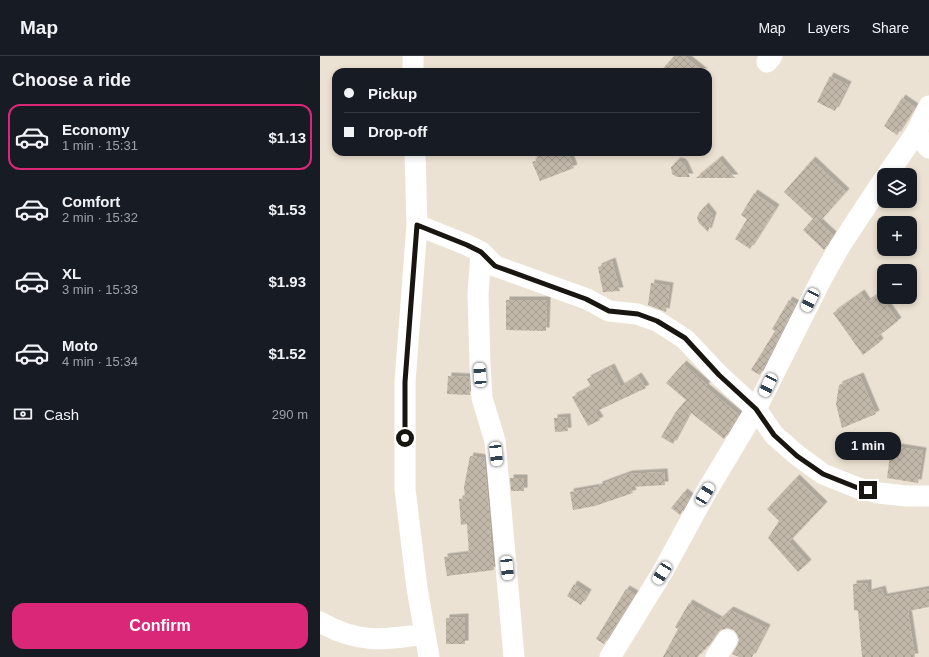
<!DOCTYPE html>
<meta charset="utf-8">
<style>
:root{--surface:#171b24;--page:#242831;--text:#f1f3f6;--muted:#9ea1a6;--line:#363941;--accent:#db2777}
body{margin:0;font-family:Arial,sans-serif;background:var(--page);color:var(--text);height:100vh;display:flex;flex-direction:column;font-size:15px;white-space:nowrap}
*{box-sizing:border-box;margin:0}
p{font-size:13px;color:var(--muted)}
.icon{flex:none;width:22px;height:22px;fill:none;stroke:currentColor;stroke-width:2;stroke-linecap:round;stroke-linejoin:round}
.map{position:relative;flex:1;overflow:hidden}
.sheet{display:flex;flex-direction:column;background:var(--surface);width:320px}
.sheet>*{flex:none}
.guide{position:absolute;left:12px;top:12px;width:380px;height:88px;border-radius:12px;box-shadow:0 2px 6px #0003;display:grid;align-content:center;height:88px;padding:0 12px;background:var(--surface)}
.controls{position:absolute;left:557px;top:112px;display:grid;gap:8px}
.controls a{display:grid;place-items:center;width:40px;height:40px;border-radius:8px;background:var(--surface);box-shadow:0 2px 6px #0003;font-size:20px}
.end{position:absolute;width:18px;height:18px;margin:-9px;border:5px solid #191611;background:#fff;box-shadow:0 0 0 2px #fff}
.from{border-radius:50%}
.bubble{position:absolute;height:28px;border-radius:12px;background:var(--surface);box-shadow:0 2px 6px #0003;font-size:13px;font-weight:600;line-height:28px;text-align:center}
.car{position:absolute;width:12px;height:24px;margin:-12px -6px;border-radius:5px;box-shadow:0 0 3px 1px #0007;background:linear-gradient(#fff 24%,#345 0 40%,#fff 0 76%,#345 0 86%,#fff 0)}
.guide b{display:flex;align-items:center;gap:14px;height:38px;font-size:15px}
.guide b+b{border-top:1px solid var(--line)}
.guide i{width:10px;height:10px;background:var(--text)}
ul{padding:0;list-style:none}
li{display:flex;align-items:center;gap:12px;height:66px;margin:0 8px 6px;padding:0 4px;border:2px solid transparent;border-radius:12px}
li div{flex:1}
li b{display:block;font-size:15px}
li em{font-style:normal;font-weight:600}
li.selected{border-color:var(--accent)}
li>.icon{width:36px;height:36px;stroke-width:1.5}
h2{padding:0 12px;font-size:18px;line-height:48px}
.pay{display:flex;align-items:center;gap:10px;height:44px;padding:0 12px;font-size:15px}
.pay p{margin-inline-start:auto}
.primary-button{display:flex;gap:8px;margin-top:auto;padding:8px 12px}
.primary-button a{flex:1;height:46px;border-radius:12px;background:var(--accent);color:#fff;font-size:16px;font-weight:600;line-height:46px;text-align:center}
header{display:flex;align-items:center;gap:24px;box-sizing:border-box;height:56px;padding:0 20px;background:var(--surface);border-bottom:1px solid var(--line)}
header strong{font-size:19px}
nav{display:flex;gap:22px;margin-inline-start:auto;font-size:14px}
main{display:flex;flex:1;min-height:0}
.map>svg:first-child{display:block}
.building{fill:url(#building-cross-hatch);filter:url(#shadow)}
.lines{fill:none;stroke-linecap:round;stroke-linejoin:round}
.minor{stroke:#fff;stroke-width:21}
.route{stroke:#191611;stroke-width:5}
</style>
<header>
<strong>Map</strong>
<nav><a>Map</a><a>Layers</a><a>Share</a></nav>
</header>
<main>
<section class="sheet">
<h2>Choose a ride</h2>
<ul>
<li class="selected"><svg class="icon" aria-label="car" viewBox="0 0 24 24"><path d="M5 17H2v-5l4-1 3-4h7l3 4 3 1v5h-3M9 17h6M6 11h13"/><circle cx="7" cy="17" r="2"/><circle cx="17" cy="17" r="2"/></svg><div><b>Economy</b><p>1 min · 15:31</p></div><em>$1.13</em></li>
<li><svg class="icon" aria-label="car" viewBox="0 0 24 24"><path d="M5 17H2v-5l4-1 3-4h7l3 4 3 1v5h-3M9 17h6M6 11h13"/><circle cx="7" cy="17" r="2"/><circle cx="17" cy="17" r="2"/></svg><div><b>Comfort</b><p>2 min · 15:32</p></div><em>$1.53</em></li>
<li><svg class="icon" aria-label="car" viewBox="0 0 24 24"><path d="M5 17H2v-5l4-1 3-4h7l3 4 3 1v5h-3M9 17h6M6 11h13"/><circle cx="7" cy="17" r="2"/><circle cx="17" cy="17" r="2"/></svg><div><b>XL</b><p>3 min · 15:33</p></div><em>$1.93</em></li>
<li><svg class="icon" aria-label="car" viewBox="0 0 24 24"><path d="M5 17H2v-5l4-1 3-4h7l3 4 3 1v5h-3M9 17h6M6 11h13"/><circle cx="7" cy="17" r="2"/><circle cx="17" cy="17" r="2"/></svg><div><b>Moto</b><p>4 min · 15:34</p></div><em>$1.52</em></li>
</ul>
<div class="pay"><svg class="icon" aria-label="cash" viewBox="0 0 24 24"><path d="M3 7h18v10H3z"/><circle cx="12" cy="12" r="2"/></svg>Cash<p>290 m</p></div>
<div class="primary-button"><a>Confirm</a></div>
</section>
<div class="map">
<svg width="609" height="601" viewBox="0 0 609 601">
<defs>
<pattern id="building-cross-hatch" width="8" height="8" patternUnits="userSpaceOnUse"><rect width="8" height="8" fill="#c2b8a9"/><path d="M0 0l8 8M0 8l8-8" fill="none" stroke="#a69d90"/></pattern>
<filter id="shadow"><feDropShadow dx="3.5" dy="-3.5" stdDeviation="0" flood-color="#0004"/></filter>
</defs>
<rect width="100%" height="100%" fill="#ece2d3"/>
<path class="building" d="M354 0H364L384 16H340Z
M510 20 528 29 515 55 497 46Z
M582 42 595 51 577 79 564 70Z
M215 96H248L254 112 220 125 212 106 218 104Z
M399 103 415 122H376Z
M492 104 526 136 499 166 513 179 504 194 483 174 493 163 464 136Z
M357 105 362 106 365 110 370 121H357L352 118 351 111Z
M434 137 456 152 430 193 415 183 427 163 421 159Z
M385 150 393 160 388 176 379 167 377 162 379 157Z
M292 205 300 235 283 236 278 211Z
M331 227 350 230 346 256 328 249Z
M541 237 547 246 559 238 578 265 557 281 560 286 543 299 513 257Z
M186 244H227L226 275 186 274Z
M469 244 476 248 440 319 431 314 455 275 452 273Z
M363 308 387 329 385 331 419 359 404 383 370 356 353 388 341 381 355 357 366 344 346 327Z
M291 311 301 331 318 320 326 332 275 356 280 364 268 370 252 341 271 331 267 323Z
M128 320 149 321 150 339 127 338Z
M540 320 556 358 522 372 516 348 519 329Z
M247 361 248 375 235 376 234 362Z
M571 390 603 395 598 427 567 422Z
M150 400 164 402 171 477H170L174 514 127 520 124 501 149 498 147 468 141 469 139 443 145 442 144 431Z
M344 416 345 429 311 431 313 437 275 450 253 454 250 436 279 431V429L309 418Z
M190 422H204V435H191Z
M476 422 504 449 469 486 488 507 478 516 448 482 459 465 447 453Z
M364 436 370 441 360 459 351 452Z
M548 527V537L562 533 564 541 609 533V551L588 555 595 601H542L538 555 534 554 533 528Z
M254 528 268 537 261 549 247 540Z
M306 533 315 538 284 588 276 583Z
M369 547 399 564 410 554 447 572 432 601H419L412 598 417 590 419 584 417 578 414 574 407 572 401 574 397 577 385 594 383 593 378 601H343L358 573 355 571Z
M145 561V588H126V562Z"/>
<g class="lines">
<path class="minor" d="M93 0V16
M447 6 452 0
M596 77 609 92
M95 96 97 169 85 326V433L97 532 109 601
M567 119 596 77 609 50
M97 169 147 189 161 196 175 210 267 243 289 255 317 258 337 265 365 283 399 319 436 353 454 379 477 399 503 418 538 432 559 437 586 440H609
M161 196 158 238 160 308 162 342 175 385 194 601
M0 566C38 588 64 584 105 578
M290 601 342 517 385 438 436 353 503 220 520 190 564 123
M396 601 407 584"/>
</g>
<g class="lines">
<path class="route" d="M85 382V326L97 169 147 189 161 196 175 210 266 243 289 255 318 258 337 265 365 282 399 319 436 353 454 379 477 400 503 418 538 432 548 434"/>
</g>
</svg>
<div class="controls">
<a><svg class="icon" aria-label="layers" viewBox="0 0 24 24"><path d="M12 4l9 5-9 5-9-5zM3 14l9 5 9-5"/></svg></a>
<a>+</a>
<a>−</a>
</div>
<i class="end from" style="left:85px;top:382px"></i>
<i class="end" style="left:548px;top:434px"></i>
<div class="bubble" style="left:515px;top:376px;width:66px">1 min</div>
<i class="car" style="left:490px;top:244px;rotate:207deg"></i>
<i class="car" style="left:160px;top:319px;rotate:356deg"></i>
<i class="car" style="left:448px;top:329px;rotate:206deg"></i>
<i class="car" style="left:176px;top:398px;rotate:174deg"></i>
<i class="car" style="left:385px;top:438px;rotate:31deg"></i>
<i class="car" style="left:187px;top:512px;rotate:174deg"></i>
<i class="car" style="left:342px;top:517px;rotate:212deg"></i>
<div class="guide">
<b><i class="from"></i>Pickup</b>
<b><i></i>Drop-off</b>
</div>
</div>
</main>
